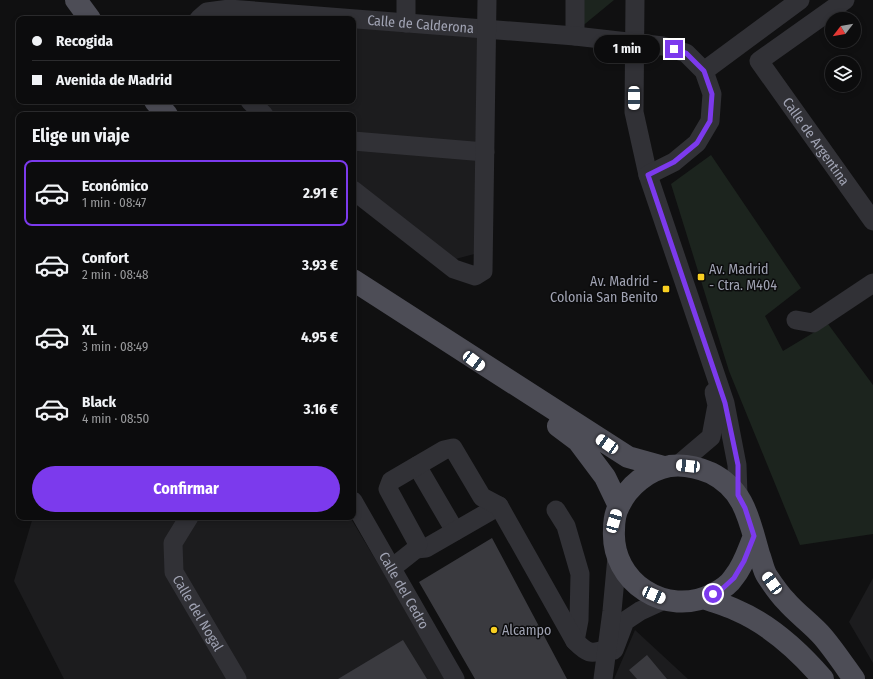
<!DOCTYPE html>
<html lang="es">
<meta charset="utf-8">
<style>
:root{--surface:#0c0c0d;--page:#1a1a1b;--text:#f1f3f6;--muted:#9a9b9d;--line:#2c2c2e;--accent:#7c3aed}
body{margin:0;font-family:"Fira Sans Condensed",sans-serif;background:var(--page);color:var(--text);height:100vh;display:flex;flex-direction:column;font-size:15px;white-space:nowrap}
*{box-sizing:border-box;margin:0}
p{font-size:13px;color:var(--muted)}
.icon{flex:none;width:22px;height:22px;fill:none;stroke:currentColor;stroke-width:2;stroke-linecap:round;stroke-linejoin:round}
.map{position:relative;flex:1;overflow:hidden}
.panel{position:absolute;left:16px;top:112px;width:340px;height:408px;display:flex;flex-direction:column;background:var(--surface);border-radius:8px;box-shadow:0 2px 6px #0003,0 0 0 1px var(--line)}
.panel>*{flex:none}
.guide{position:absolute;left:16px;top:16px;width:340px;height:88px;border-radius:8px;box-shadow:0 2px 6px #0003,0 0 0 1px var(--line);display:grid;align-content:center;height:88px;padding:0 16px;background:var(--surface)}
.needle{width:26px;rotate:239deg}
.buttons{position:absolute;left:825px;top:12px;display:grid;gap:8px}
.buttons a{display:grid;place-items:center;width:36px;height:36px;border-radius:50%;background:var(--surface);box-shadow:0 2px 6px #0003,0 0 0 1px var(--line);font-size:20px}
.end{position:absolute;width:18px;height:18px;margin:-9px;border:5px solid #7c3aed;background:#fff;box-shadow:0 0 0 2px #fff}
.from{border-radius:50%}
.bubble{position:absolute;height:28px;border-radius:14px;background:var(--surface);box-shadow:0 2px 6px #0003,0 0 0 1px var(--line);font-size:13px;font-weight:700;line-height:28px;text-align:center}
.car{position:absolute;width:12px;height:24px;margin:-12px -6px;border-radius:5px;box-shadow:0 0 3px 1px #0007;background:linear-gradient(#fff 24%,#345 0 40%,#fff 0 76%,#345 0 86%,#fff 0)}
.guide b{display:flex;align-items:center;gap:14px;height:38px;font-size:15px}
.guide b+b{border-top:1px solid var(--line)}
.guide i{width:10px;height:10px;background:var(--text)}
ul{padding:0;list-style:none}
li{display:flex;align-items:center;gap:12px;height:66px;margin:0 8px 6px;padding:0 8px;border:2px solid transparent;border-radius:8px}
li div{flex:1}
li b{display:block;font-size:15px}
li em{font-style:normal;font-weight:700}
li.current{border-color:var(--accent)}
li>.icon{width:36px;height:36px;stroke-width:1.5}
h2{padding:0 16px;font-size:18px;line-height:48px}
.primary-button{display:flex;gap:8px;margin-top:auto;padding:8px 16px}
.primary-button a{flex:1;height:46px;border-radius:24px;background:var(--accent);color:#fff;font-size:16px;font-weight:700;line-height:46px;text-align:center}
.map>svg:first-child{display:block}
.built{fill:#1c1c1e}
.green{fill:#1c241e}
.building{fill:#3a3a3f}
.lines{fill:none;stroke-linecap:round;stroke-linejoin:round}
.minor{stroke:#313136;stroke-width:19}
.major{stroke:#4d4d56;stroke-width:22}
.route{stroke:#7c3aed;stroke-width:5}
.poi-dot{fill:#f8cf21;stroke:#0b0b0c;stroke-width:1.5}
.labels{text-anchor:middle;stroke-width:3;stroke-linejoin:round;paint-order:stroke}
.street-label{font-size:14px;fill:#a0a3b3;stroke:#0b0b0c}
.poi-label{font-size:14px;fill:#a0a3b3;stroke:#0b0b0c;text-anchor:start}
</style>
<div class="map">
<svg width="873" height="679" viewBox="0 0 873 679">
<rect width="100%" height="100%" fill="#101011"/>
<path class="built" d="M353 25 479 33 478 253 448 261 353 187V115H270L255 101H353Z
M33 517H350L447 679H64L14 581Z
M873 578V663L849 622Z
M635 630 688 679H614Z"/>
<path class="green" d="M579 0H614L580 28Z
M711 155 801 288 765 316 783 351 828 324 873 385V534L800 545 729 371 671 184Z"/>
<path class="building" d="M492 538 567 679H475L419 582Z
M403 640 427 679H338Z
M647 655 667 679H637L629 670Z"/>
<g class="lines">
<g class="minor">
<path d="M575 0V36"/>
<path d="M635 0 634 112 648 175 725 403 737 465 738 495"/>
<path id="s1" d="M845 0 759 61 873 221"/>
<path id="s2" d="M199 19 207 12 229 9 575 36 663 46 686 53 704 71 712 94 710 121 697 143 674 162 648 175"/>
<path d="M406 23V0"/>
<path d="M704 71 800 0"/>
<path d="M250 101 264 115"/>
<path d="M353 141 485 152"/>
<path d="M353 190 454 269 475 276 483 271 487 0"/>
<path d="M796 320 813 323 873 283"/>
<path d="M678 465 711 437 717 405 714 392"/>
<path d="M417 466 455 531"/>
<path id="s3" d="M353 501 455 679"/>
<path d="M556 510 566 526 580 574 579 620 575 641"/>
<path id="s4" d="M189 517 173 543 174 572 237 679"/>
<path d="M416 549 426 548 499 506"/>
<path d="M392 568 416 549 418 544 388 489 391 481 444 450 453 448 482 497 499 506 575 641C587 653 590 655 607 649"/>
<path d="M614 650 625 621 640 611 664 600"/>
<path d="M603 679 612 611 617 557"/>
</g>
<path class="major" d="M76 0 90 19
M155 101 167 115
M353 280 628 457 664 467
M558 426 578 441 605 477 619 506
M754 536C748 550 744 565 734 577 729 585 721 590 713 594 666 618 611 582 614 530 614 522 615 513 619 506 628 486 648 470 670 466 685 464 697 467 711 473 745 490 749 520 759 554 762 561 763 570 767 576 773 585 779 594 786 601 797 614 812 624 823 637 834 650 844 665 854 679
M704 598C714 602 726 605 736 610 771 625 799 651 823 679"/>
</g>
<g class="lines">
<path class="route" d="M674 49 686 53 704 71 712 94 710 121 697 143 674 162 648 175 725 403 738 465V495L745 508 754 536 744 561 734 578 722 589 713 594"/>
</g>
<g class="poi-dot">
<rect x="697" y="273" width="8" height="8" rx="2"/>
<rect x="662" y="285" width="8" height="8" rx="2"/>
<circle cx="494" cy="630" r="4"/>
</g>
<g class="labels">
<g class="street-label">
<text dy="5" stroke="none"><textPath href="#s2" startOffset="225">Calle de Calderona</textPath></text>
<text dy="5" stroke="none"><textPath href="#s1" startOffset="204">Calle de Argentina</textPath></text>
<text dy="5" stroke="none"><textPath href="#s3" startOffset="103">Calle del Cedro</textPath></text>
<text dy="5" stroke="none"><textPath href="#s4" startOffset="107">Calle del Nogal</textPath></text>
</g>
<g class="poi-label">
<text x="709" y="274">Av. Madrid<tspan x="709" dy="16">- Ctra. M404</tspan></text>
<text x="658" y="286" text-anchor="end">Av. Madrid -<tspan x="658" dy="16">Colonia San Benito</tspan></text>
<text x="502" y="635">Alcampo</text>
</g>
</g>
</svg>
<div class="buttons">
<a><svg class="needle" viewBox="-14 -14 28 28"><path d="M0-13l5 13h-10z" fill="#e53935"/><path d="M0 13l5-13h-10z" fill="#9a9b9d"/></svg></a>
<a><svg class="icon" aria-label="layers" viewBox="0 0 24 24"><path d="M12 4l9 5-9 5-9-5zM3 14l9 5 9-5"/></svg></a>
</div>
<i class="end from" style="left:713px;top:594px"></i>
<i class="end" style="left:674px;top:49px"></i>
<div class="bubble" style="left:594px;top:35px;width:66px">1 min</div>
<i class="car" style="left:634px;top:98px;rotate:180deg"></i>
<i class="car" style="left:474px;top:361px;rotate:127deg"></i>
<i class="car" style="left:607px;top:444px;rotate:304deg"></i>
<i class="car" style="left:688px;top:466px;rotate:276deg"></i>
<i class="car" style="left:614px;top:521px;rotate:16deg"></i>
<i class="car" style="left:772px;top:583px;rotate:324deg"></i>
<i class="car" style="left:654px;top:595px;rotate:114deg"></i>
<div class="guide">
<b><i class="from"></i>Recogida</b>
<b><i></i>Avenida de Madrid</b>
</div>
<section class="panel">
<h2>Elige un viaje</h2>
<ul>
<li class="current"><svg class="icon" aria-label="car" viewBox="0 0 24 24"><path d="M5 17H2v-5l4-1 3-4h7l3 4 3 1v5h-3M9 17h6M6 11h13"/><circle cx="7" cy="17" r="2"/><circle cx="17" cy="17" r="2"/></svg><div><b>Económico</b><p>1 min · 08:47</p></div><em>2.91 €</em></li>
<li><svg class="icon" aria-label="car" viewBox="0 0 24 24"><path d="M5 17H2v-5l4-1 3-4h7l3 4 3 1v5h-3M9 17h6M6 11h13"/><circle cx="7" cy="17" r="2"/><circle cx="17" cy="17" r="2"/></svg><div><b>Confort</b><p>2 min · 08:48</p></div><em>3.93 €</em></li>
<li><svg class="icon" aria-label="car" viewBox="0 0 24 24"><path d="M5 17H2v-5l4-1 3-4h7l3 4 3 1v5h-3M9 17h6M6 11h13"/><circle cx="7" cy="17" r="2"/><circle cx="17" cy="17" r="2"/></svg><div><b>XL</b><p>3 min · 08:49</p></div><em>4.95 €</em></li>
<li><svg class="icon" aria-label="car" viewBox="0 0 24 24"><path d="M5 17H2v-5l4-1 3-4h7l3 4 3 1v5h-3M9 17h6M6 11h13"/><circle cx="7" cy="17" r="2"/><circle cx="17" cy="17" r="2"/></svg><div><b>Black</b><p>4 min · 08:50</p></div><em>3.16 €</em></li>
</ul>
<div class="primary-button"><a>Confirmar</a></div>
</section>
</div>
